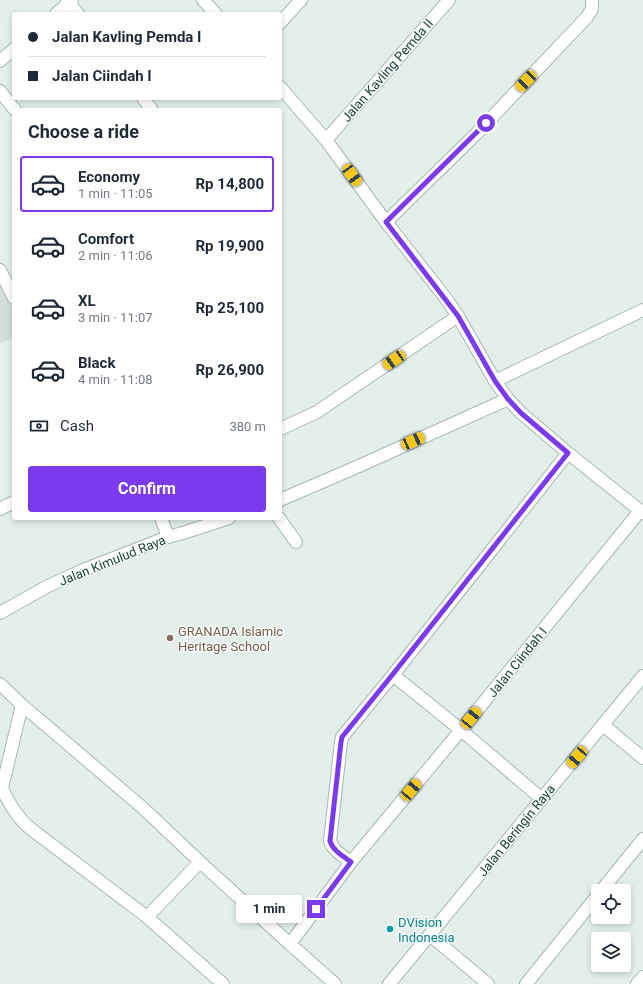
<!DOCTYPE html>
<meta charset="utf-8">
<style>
:root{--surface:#fff;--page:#f6f6f7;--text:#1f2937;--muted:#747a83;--line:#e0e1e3;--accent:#7c3aed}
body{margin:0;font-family:Roboto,sans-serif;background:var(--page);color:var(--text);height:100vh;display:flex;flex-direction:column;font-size:15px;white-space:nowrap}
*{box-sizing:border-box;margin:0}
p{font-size:13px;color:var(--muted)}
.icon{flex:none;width:22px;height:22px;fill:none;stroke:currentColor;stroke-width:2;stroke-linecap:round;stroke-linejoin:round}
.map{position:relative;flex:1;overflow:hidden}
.side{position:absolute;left:12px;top:108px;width:270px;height:412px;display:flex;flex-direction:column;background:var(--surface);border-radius:4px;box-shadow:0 2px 6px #0003}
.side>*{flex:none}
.top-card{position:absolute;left:12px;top:12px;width:270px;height:88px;border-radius:4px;box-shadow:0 2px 6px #0003;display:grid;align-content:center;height:88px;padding:0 16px;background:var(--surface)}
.tools{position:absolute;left:591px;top:884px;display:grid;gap:8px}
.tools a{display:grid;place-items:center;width:40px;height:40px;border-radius:4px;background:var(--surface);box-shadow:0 2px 6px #0003;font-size:20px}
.end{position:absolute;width:18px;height:18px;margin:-9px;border:5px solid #7c3aed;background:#fff;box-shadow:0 0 0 2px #fff}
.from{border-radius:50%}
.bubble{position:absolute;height:28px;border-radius:4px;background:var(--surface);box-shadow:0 2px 6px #0003;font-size:13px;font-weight:700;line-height:28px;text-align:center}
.car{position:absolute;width:12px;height:24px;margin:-12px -6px;border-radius:5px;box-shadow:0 0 3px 1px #0007;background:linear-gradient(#f5c518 24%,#345 0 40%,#f5c518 0 76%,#345 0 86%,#f5c518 0)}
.top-card b{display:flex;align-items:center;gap:14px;height:38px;font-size:15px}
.top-card b+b{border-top:1px solid var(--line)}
.top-card i{width:10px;height:10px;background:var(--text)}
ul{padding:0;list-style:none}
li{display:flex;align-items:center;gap:12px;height:56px;margin:0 8px 6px;padding:0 8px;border:2px solid transparent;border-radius:4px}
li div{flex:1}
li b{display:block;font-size:15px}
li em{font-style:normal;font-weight:700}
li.on{border-color:var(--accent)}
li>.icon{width:36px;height:36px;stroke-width:1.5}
h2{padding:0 16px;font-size:18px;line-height:48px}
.pay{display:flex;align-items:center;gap:10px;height:44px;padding:0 16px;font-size:15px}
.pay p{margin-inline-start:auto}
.button{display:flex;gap:8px;margin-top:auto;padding:8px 16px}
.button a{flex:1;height:46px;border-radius:4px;background:var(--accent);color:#fff;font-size:16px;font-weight:700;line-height:46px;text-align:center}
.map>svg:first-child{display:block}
.built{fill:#d2dfda}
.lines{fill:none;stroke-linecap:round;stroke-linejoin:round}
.minor-casing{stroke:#a6b8b3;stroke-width:14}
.minor{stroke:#fff;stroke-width:12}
.route{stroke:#7c3aed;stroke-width:5}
.education-dot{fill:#8d6e63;stroke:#f5fbf9;stroke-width:1.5}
.culture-dot{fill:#0f9aa8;stroke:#f5fbf9;stroke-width:1.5}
.labels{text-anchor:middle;stroke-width:3;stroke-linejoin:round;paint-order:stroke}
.street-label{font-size:13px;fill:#21433d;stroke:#f5fbf9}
.education-label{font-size:13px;fill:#785e54;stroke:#f5fbf9;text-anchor:start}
.culture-label{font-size:13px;fill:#0d838f;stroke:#f5fbf9;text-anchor:start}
</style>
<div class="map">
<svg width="643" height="984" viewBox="0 0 643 984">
<rect width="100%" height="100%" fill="#e4efeb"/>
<path class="built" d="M14 280V338L0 343V282Z"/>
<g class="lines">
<defs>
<path id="minor" d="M67 0 78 14
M203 0 216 14
M56 14 72 0
M280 23 301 0
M0 61 14 49
M280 87 326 140 386 222 444 296 458 316 495 381 508 399 521 413 568 453 643 513
M0 91 15 110
M143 98 152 110
M326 140 449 0
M386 222 476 134 587 17 592 9V0
M0 270 14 298
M495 381 643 310
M280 429 317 412 458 316
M280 500 359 466 508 399
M0 509 14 502
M161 518 168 537
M279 518 296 542
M0 613 48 586 83 570 168 537 186 532 229 518
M393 675 461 730 542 799
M0 684 22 705 143 808 200 862 290 944 335 984
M22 705 2 788C9 804 17 818 31 829L147 917 223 984
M603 725 643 758
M351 862C343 856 333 851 330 841L341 742 342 737 393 675 568 453
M601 891 643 839
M147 917 200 862
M430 935 488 984
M290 944 351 862 461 730 640 511
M389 984 643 676
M526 984 598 895
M637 984 643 977"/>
</defs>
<use href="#minor" class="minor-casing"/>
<use href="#minor" class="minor"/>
</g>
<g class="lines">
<path class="route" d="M316 909 351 862C343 856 333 851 330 841L341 742 342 737 393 674 568 453 521 413 508 399 495 381 458 316 386 222 486 123"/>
</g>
<circle class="education-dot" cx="170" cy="638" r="4"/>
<circle class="culture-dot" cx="390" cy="929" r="4"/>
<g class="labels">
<g class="street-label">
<text transform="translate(387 70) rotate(-49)" y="5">Jalan Kavling Pemda II</text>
<text transform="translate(112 560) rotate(-22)" y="5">Jalan Kimulud Raya</text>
<text transform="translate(517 662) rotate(-51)" y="5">Jalan Ciindah I</text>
<text transform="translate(516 830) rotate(-51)" y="5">Jalan Beringin Raya</text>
</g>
<g class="education-label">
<text x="178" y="636">GRANADA Islamic<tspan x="178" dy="15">Heritage School</tspan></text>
</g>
<g class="culture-label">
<text x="398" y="927">DVision<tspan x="398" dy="15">Indonesia</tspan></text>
</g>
</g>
</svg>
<div class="tools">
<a><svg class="icon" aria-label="locate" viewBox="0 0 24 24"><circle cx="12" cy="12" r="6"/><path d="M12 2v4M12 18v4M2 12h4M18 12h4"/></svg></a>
<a><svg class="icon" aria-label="layers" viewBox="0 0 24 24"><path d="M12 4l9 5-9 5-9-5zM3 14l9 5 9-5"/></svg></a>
</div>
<i class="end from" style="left:486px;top:123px"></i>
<i class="end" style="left:316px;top:909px"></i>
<div class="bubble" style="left:236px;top:895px;width:66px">1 min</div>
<i class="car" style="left:526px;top:81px;rotate:224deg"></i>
<i class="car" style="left:352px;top:175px;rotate:144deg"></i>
<i class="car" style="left:394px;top:360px;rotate:236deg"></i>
<i class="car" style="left:413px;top:441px;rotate:66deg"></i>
<i class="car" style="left:471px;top:718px;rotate:39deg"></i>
<i class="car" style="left:577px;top:757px;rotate:220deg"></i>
<i class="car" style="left:411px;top:790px;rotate:40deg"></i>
<div class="top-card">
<b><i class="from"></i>Jalan Kavling Pemda I</b>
<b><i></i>Jalan Ciindah I</b>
</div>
<section class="side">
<h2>Choose a ride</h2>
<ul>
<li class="on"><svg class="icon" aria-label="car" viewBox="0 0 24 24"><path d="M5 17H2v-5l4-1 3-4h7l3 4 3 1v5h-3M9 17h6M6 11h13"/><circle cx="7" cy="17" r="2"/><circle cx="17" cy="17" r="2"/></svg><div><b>Economy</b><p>1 min · 11:05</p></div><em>Rp 14,800</em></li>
<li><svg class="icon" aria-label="car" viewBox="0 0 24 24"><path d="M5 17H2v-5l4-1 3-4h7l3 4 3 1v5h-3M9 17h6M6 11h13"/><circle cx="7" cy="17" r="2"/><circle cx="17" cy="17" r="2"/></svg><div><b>Comfort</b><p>2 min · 11:06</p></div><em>Rp 19,900</em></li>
<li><svg class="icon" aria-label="car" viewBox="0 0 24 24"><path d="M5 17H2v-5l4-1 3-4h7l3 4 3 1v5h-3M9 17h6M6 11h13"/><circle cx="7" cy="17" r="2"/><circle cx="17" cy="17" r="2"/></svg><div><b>XL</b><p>3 min · 11:07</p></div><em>Rp 25,100</em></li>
<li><svg class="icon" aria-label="car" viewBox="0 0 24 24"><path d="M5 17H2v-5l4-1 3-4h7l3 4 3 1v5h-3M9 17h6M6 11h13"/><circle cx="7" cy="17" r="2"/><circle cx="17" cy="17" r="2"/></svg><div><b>Black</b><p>4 min · 11:08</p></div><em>Rp 26,900</em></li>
</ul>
<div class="pay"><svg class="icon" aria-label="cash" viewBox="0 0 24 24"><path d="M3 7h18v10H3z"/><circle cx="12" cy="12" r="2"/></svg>Cash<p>380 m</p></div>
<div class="button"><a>Confirm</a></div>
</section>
</div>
